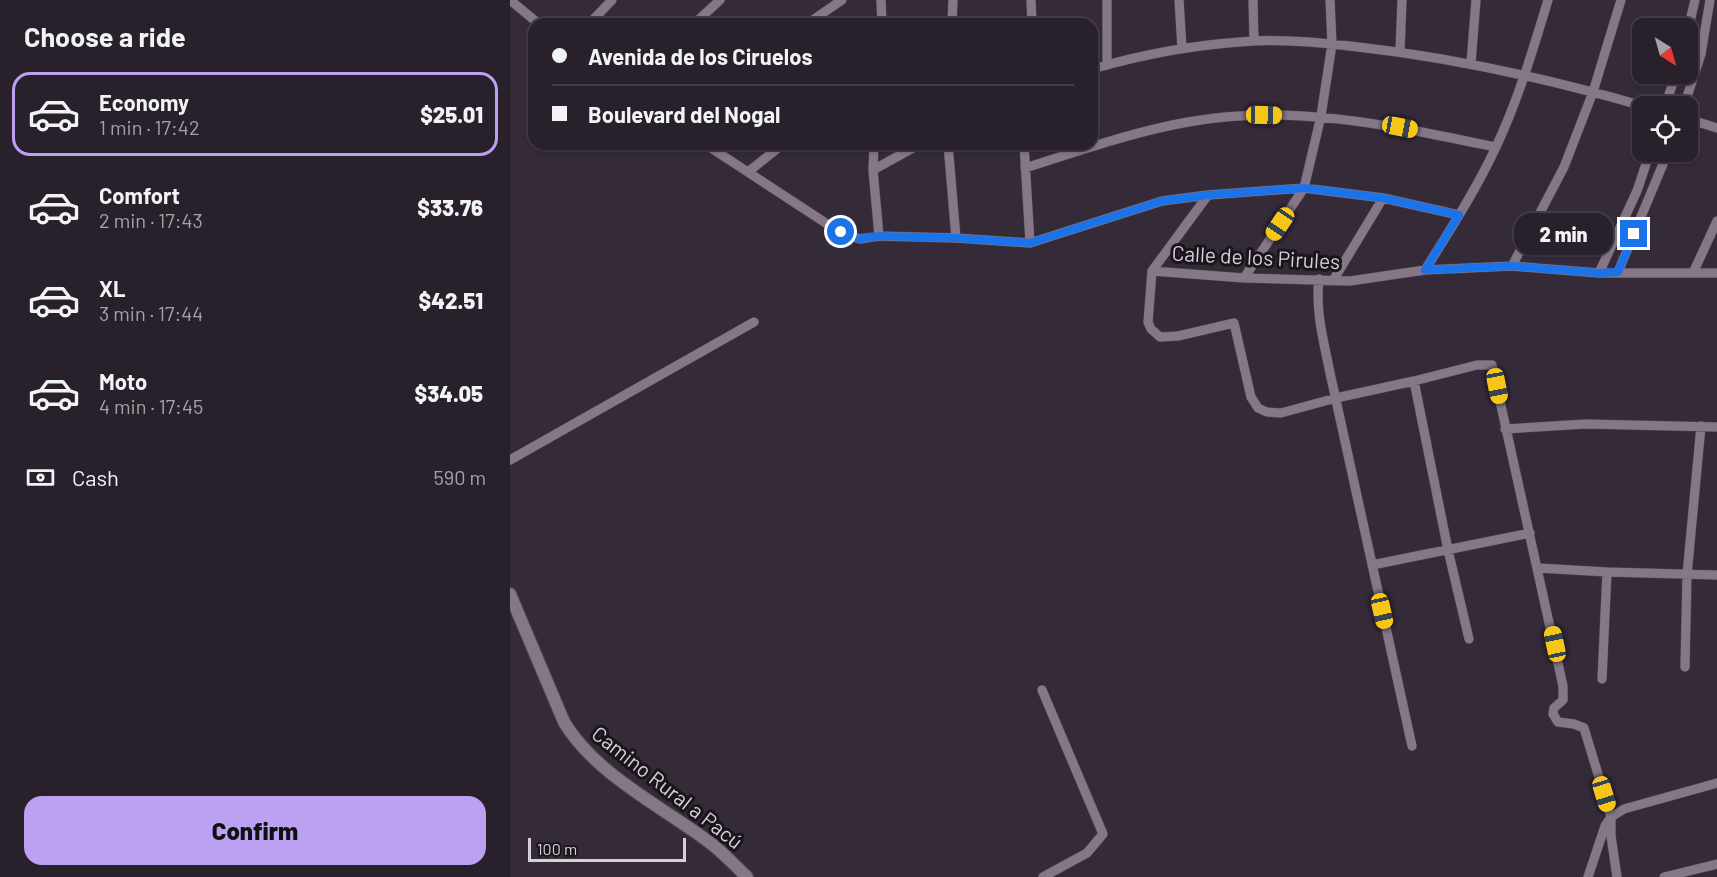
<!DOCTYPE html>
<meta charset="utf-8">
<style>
:root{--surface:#28202a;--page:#342d36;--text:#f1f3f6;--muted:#a5a3a8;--line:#443e47;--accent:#bca0f2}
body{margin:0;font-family:Barlow,sans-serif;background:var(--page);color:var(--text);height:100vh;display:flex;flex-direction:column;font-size:22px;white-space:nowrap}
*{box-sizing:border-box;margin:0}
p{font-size:20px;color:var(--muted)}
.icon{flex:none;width:33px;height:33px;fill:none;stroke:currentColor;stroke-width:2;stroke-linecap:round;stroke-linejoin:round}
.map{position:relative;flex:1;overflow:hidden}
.details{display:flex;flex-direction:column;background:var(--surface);width:510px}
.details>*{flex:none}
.guide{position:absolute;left:18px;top:18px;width:570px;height:132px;border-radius:18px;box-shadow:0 2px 4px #0004,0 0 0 2px var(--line);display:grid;align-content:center;height:132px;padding:0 24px;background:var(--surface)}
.needle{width:39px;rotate:143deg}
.controls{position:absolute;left:1122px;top:18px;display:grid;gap:12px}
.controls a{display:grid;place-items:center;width:66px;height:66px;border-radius:12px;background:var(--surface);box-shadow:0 2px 4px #0004,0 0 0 2px var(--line);font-size:30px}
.scale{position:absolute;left:18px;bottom:15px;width:158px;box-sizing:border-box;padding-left:6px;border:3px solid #d7d0d9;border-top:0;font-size:16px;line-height:21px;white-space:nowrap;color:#d7d0d9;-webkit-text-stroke:4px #1a151b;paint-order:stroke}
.end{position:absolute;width:27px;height:27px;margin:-14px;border:8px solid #1a73e8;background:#fff;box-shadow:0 0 0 3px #fff}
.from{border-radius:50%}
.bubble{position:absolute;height:42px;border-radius:18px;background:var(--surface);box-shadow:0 2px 4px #0004,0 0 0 2px var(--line);font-size:20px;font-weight:800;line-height:42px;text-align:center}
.car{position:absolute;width:18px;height:36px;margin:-18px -9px;border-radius:8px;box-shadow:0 0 4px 2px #0007;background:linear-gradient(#f5c518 24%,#345 0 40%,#f5c518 0 76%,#345 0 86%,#f5c518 0)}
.guide b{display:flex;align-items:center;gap:21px;height:57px;font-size:22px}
.guide b+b{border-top:2px solid var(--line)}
.guide i{width:15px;height:15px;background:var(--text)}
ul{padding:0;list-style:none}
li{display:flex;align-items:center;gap:18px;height:84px;margin:0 12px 9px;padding:0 12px;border:3px solid transparent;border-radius:18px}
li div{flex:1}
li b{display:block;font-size:22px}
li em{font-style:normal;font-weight:800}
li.on{border-color:var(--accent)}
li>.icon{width:54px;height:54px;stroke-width:1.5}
h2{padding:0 24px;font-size:27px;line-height:72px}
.pay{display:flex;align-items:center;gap:15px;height:66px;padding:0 24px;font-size:22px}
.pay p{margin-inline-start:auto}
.button{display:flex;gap:12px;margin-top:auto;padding:12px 24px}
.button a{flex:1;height:69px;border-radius:18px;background:var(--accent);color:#111;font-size:24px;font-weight:800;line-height:69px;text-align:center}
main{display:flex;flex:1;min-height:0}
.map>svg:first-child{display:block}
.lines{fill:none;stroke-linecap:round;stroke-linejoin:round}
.minor-casing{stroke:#514753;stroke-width:10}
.tertiary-casing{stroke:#514753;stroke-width:14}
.minor{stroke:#857788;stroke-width:9}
.tertiary{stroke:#857788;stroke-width:12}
.route{stroke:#1a73e8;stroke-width:8}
.labels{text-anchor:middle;stroke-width:6;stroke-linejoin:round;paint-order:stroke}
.street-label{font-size:21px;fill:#d7d0d9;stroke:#1a151b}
</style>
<main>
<section class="details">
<h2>Choose a ride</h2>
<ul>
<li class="on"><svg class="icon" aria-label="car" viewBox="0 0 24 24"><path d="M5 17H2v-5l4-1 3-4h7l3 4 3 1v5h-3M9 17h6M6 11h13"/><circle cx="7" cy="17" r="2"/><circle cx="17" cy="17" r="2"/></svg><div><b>Economy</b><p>1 min · 17:42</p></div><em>$25.01</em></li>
<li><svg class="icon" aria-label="car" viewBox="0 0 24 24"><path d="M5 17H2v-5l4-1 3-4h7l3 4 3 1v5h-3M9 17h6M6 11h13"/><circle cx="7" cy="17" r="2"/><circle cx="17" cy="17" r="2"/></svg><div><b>Comfort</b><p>2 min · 17:43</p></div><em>$33.76</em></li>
<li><svg class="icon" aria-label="car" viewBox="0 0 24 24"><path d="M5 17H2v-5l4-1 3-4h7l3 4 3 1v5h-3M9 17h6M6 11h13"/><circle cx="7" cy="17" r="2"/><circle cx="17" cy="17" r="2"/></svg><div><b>XL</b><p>3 min · 17:44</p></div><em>$42.51</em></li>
<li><svg class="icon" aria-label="car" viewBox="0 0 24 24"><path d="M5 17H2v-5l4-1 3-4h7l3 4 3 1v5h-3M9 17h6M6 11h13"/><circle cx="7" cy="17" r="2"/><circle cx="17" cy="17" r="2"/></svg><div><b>Moto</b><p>4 min · 17:45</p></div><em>$34.05</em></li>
</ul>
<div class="pay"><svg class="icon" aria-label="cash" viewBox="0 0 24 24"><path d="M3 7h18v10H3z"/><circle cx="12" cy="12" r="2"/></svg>Cash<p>590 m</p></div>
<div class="button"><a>Confirm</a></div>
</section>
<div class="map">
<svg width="1207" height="877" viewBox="0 0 1207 877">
<rect width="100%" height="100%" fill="#352a38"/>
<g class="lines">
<defs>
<path id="minor" d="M0 0 29 24
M371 0 372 24
M521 0 522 24
M669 0 672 48
M743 0 744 41
M79 24 102 0
M184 24 210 0
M297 24 332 0
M442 24 443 0
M1178 30 1185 0
M890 51 892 0
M961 63 966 0
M597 65V0
M582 69C634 54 689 44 743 41 777 39 815 43 848 47 946 58 1039 79 1133 106
M1155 106 1166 74
M1174 106 1191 54 1200 0
M1178 119 1207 128
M195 144 331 233 350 239 369 236 446 238 520 243 652 201 698 195 794 188 873 198 949 215
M364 144 363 170 369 236
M438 144 446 238
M514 144 520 243
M515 168C569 151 622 132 678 122 781 103 884 126 985 147
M363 170 410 144
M238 172 273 144
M698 195 642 271 638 322 641 329 650 337 668 336 724 323 741 397 748 408 757 412 771 413 826 398 904 381 967 365H982L1053 686V700L1044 708 1043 714 1048 722 1064 724 1074 728 1101 817V836L1107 877
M1002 266 1054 167 1083 92 1111 0
M915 270C940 230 966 190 986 147 1008 100 1023 50 1038 0
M642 271 734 278 840 281 915 270 1002 266 1089 273H1207
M1108 272 1158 152
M1089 273 1127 191 1140 152
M1183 273 1207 221
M734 278 794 188 811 116 822 44 820 0
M809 279C805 311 814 342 820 373L902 746
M824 279 873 198
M904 381 938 550 959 639
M995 429 1076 424 1207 427
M0 460 244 322
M862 565 1020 533
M1028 568 1097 572 1207 575
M1175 667 1177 575 1191 426
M1092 679 1097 572
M532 690 593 834 577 853 533 877
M1078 877 1095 826 1101 817 1114 809 1207 783
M1154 877 1207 864"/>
<path id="tertiary" d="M0 594 54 722C85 774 151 806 199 842 213 852 224 865 237 877"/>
</defs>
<use href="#minor" class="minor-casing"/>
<use href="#tertiary" class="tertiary-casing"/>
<use href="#minor" class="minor"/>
<use href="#tertiary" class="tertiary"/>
</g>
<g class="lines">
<path class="route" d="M331 232 350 239 369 236 446 238 520 243 652 201 698 195 794 188 873 198 949 215 915 270 1002 266 1089 273 1108 272 1124 234"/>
</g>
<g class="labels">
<g class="street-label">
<text transform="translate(746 258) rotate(3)" y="7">Calle de los Pirules</text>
<text transform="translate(157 788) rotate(38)" y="7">Camino Rural a Pacú</text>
</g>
</g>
</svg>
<div class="controls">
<a><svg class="needle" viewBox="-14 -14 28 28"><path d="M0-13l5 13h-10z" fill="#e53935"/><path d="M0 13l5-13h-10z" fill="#a5a3a8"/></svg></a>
<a><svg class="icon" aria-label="locate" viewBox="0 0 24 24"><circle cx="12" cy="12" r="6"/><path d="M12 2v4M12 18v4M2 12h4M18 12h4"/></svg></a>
</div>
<div class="scale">100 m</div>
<i class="end from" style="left:331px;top:232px"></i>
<i class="end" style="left:1124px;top:234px"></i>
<div class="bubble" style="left:1004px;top:213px;width:99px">2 min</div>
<i class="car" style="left:754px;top:115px;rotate:91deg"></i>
<i class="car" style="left:890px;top:127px;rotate:101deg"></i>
<i class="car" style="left:770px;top:224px;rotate:214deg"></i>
<i class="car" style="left:987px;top:386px;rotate:169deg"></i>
<i class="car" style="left:872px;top:611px;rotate:167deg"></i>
<i class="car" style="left:1045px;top:644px;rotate:348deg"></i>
<i class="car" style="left:1094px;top:794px;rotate:163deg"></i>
<div class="guide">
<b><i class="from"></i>Avenida de los Ciruelos</b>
<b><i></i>Boulevard del Nogal</b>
</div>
</div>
</main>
